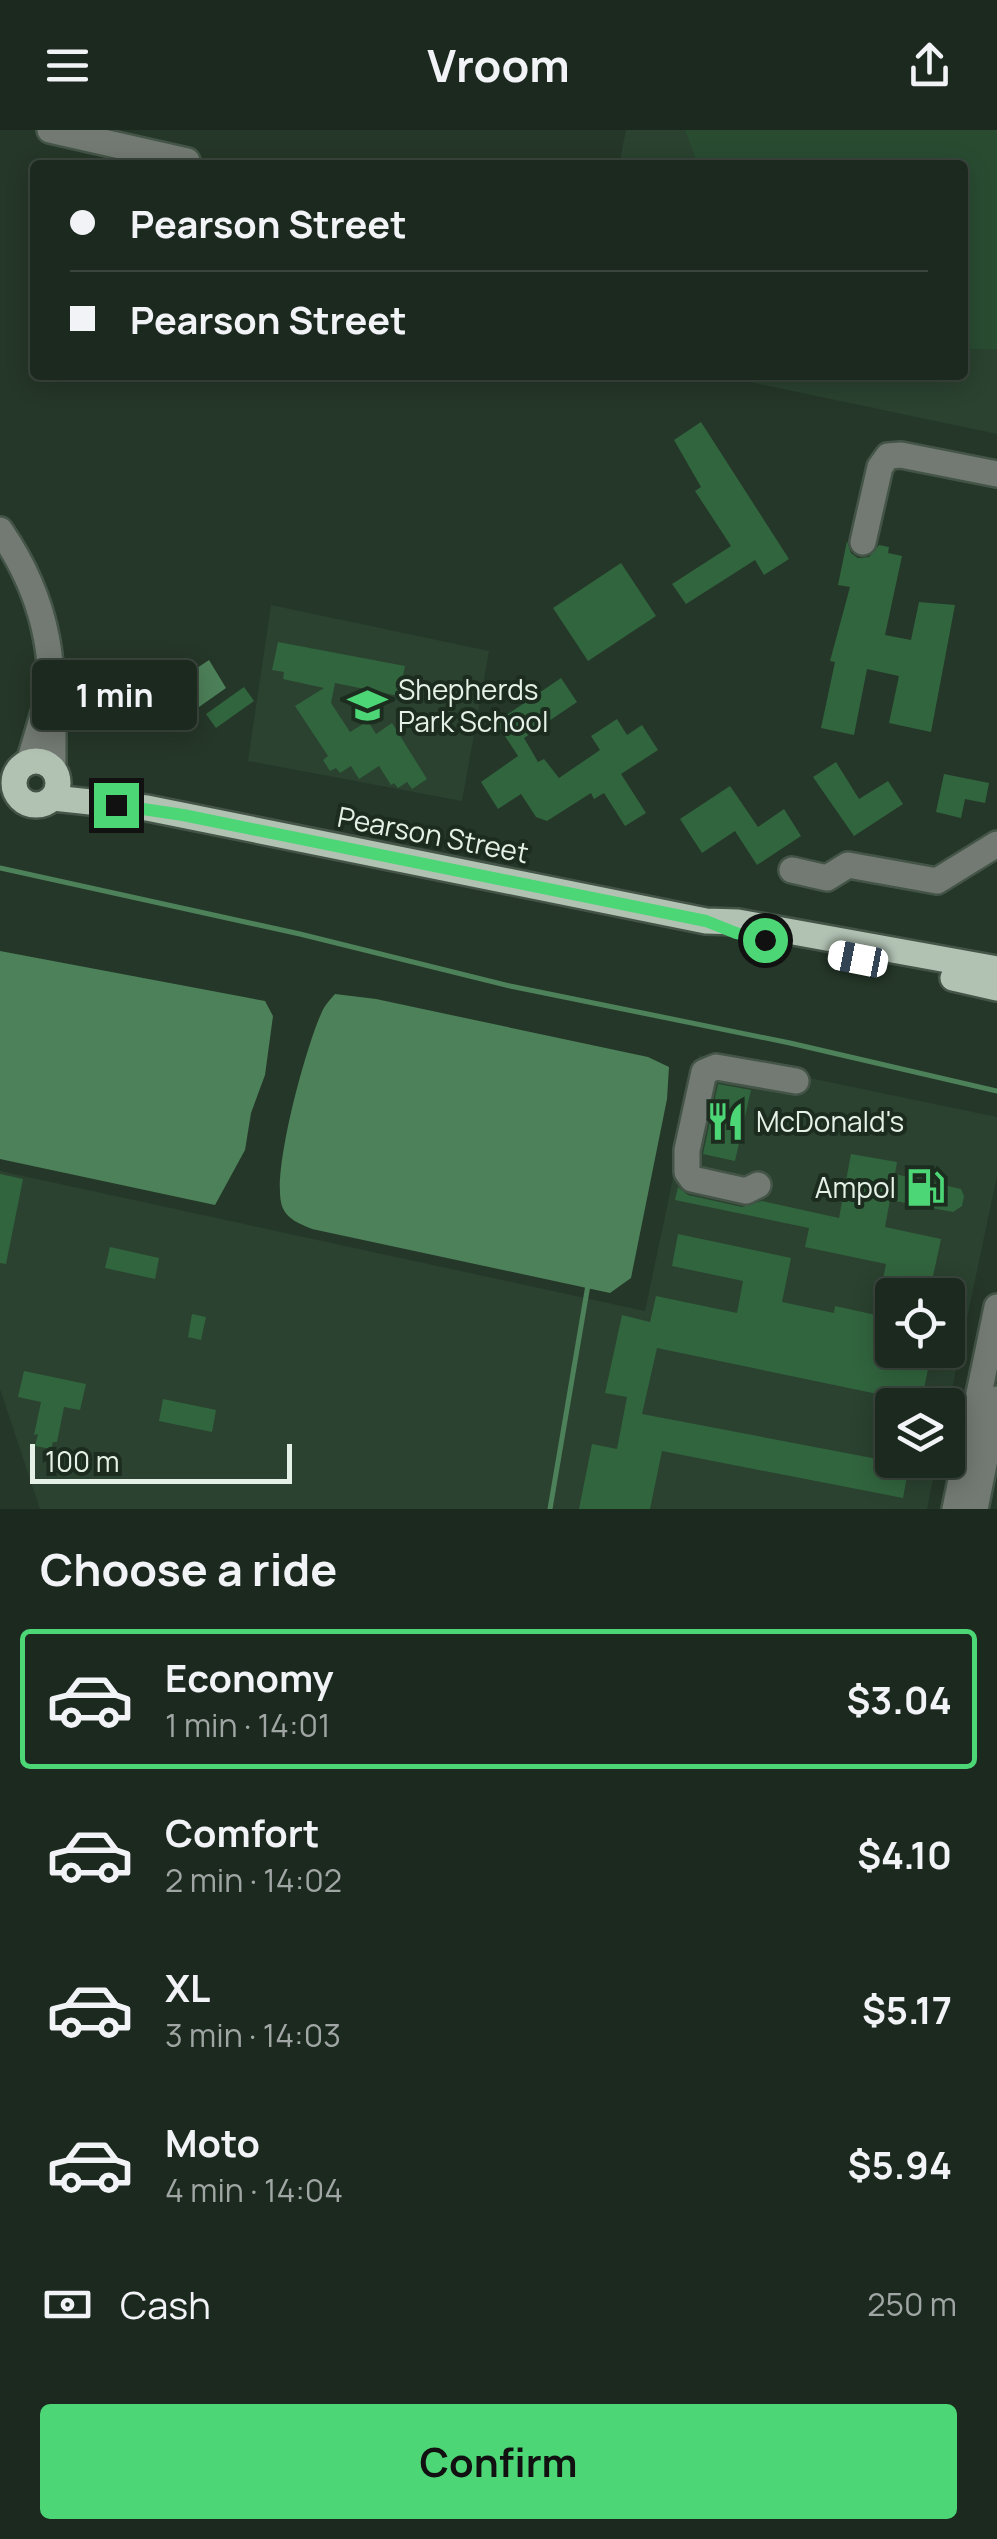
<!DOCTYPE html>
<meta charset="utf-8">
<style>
:root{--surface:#1c291f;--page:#29352c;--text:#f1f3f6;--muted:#a0a6a4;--line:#3a453d;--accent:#4cd676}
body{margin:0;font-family:Manrope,sans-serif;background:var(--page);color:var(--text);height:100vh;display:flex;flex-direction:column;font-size:38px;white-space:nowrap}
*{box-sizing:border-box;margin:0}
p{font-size:32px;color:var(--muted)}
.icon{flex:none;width:55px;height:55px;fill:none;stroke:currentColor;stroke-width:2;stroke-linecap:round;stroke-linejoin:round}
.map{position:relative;height:1379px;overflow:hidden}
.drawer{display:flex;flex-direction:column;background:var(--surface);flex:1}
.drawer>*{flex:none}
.hud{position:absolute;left:30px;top:30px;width:938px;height:220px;border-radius:10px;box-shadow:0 5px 25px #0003,0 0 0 2px var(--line);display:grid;align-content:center;height:220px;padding:0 40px;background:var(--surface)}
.buttons{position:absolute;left:875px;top:1148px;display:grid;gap:20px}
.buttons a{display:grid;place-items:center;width:90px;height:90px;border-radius:10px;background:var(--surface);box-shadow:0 5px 25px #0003,0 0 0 2px var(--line);font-size:50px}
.scale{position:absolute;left:30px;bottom:25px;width:262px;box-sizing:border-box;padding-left:10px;border:5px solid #e5f0e7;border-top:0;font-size:28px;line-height:35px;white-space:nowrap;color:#e5f0e7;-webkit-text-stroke:8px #1c2c1f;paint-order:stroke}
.end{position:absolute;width:45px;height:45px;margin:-22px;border:12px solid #4cd676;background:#111;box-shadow:0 0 0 5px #111}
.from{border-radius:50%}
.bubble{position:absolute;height:70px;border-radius:10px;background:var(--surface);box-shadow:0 5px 25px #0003,0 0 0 2px var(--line);font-size:32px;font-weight:700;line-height:70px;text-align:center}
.car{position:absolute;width:30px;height:60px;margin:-30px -15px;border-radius:12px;box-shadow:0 0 8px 2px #0007;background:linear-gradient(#fff 24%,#345 0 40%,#fff 0 76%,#345 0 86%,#fff 0)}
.hud b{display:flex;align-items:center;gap:35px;height:95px;font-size:38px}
.hud b+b{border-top:2px solid var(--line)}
.hud i{width:25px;height:25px;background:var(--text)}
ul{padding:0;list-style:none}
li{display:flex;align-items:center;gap:30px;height:140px;margin:0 20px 15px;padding:0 20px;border:5px solid transparent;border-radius:10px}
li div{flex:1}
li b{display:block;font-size:38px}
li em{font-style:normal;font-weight:700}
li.selected{border-color:var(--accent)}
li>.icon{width:90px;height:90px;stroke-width:1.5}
h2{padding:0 40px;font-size:45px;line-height:120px}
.pay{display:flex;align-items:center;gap:25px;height:110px;padding:0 40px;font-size:38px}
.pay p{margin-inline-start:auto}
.action{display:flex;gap:20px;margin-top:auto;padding:20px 40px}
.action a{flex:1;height:115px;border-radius:10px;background:var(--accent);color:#111;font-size:40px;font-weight:700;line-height:115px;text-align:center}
header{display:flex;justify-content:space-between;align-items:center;height:130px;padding:0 40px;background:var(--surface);font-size:45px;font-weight:700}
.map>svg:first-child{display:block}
.built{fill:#2b4230;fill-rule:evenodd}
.green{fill:#294c31}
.water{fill:#4d8159}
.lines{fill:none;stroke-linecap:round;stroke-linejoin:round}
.stream{stroke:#4d8159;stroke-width:5}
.building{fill:#31653e}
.minor-casing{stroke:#445547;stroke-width:30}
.major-casing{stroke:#445547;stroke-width:30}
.minor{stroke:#727a73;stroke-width:25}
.major{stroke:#b1c2b3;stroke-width:25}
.route{stroke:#4cd676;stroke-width:12}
.labels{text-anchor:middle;stroke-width:8;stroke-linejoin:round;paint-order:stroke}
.poi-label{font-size:28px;fill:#e5f0e7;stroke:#1c2c1f;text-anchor:start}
.street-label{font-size:28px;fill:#e5f0e7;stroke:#1c2c1f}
</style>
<header><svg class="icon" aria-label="menu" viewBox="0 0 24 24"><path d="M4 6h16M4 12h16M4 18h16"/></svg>Vroom<svg class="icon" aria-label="share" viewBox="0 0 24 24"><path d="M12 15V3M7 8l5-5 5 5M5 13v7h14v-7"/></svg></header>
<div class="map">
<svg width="997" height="1379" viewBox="0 0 997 1379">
<rect width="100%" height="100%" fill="#253729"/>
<path class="built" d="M626 0H997V304L717 245H962V35H619Z
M271 475 489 521 462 671 248 631Z
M699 925 997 987V1046L948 1278V1275H892V1330H937L927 1379H40L0 1259V1041L645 1181ZM892 1165H948V1220H892Z"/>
<path class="green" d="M685 0H997V219H963L962 35H698Z"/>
<path class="water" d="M209 530 226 558 172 596 151 564 160 563Z
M0 821 265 871 273 886 265 945 251 983 245 1020 215 1075 0 1029Z
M335 864 376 869 648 927 669 937 667 969 631 1148 610 1163 312 1099C301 1094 287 1090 282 1076 271 1043 306 917 321 884 324 876 329 871 335 864Z"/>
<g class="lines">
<path class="stream" d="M0 738 300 804 510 856 790 913 997 961
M550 1379 588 1155"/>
</g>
<path class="building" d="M701 292 789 429 764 445 755 430 686 474 672 454 731 416 695 361 701 357 674 310Z
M847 411 851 423 858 428 869 427 879 415 889 417 888 423 902 426 885 505 911 510 919 472 955 475 931 602 889 593 899 546 867 539 854 605 821 598 835 532 830 531 850 457 838 455Z
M621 433 656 486 588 531 553 478Z
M278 512 405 536 399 566 335 553 331 573 350 602 368 591 376 604 392 593 427 649 412 659 407 652 398 658 394 653 391 655 379 636 359 649 351 636 340 643 336 638 330 641 323 630 328 626 295 576 324 558 283 549 284 542 272 540Z
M561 548 577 572 524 608 538 632 544 629 559 648 600 620 591 606 617 589 627 605 642 595 658 620 621 644 646 683 625 696 604 663 594 669 591 663 547 691 536 687 521 664 498 679 481 652 518 626 496 592Z
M244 557 254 571 216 598 206 584Z
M836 632 859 669 888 651 903 674 854 706 813 647Z
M944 644 989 653 985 673 965 669 961 688 936 682Z
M730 656 758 697 784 679 801 706 757 735 735 701 702 723 680 689Z
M718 954 751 960 735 1031 703 1024Z
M851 1024 897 1032 895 1044 961 1059 964 1066 962 1076 953 1082 890 1070 885 1097 941 1109 929 1165 892 1157V1220H917L914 1236 928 1239 921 1273 657 1218 642 1284 909 1335 903 1368 662 1321 650 1379H579L592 1314 617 1319 627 1267 605 1263 622 1185 650 1192 656 1166 737 1183 743 1151 672 1136 678 1104 791 1128 782 1172 834 1183 835 1176 876 1185 886 1134 805 1117 809 1098 675 1070 678 1057 688 1065 742 1077 762 1071 839 1088Z
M0 1044 23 1049 6 1134 0 1133Z
M110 1117 159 1128 155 1149 105 1138Z
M192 1184 206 1187 201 1210 188 1207Z
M24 1241 86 1254 80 1280 64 1277 57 1312H53L51 1319 35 1316 38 1304 34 1305 41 1272 18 1267Z
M163 1269 216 1280 212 1302 159 1291Z"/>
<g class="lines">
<defs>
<path id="minor" d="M50 0 187 31
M0 400C56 481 53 543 53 638
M863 412 880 337 888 326 901 325 997 344
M29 632 45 579
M792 740 827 748 848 735 937 751 997 714
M758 1055 746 1061 692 1049 687 1042V1020L704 942 716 937 796 951
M955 1379 997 1177
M975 1379 997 1269"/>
<path id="major" d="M14 653a22 22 0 1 1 44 0a22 22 0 1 1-44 0Z
M53 668 147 678 706 791 738 792 997 839
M953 848 997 858"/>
</defs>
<use href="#minor" class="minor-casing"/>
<use href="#major" class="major-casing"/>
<use href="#minor" class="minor"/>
<use href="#major" class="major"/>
</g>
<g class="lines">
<path class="route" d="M116 675 183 685 706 791 736 803 765 810"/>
</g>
<defs>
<symbol id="school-bare" viewBox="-9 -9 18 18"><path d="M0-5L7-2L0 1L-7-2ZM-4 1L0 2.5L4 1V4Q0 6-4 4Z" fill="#4cd676" stroke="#1c2c1f" stroke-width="2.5" paint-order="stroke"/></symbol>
<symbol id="restaurant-bare" viewBox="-9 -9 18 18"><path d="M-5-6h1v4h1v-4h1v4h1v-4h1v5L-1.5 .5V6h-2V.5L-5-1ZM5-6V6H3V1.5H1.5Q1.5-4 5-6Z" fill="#4cd676" stroke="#1c2c1f" stroke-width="2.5" paint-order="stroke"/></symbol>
<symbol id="fuel-bare" viewBox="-9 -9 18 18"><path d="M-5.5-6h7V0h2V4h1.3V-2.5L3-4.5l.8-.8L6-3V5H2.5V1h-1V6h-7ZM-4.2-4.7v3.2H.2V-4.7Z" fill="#4cd676" stroke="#1c2c1f" stroke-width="2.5" paint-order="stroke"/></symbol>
</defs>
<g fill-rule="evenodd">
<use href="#school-bare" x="340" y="548" width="55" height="55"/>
<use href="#restaurant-bare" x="698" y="964" width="55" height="55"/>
<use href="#fuel-bare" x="898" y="1030" width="55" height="55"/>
</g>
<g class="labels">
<g class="poi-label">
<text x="398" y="570">Shepherds<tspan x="398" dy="32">Park School</tspan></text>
<text x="756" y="1002">McDonald's</text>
<text x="896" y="1068" text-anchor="end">Ampol</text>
</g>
<g class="street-label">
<text transform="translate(433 705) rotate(11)" y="10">Pearson Street</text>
</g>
</g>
</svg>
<div class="buttons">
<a><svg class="icon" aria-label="locate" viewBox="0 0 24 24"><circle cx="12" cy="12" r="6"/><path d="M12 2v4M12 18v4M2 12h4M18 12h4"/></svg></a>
<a><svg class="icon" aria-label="layers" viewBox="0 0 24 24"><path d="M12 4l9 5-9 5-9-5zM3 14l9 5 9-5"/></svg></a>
</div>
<div class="scale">100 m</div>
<i class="end from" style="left:765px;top:810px"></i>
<i class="end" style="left:116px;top:675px"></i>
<div class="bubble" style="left:32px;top:530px;width:165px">1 min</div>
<i class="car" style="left:858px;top:829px;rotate:281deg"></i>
<div class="hud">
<b><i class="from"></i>Pearson Street</b>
<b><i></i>Pearson Street</b>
</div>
</div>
<section class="drawer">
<h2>Choose a ride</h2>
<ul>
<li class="selected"><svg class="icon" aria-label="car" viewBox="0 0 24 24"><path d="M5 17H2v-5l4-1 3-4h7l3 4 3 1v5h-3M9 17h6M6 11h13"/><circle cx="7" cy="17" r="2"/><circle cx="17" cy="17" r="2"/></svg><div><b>Economy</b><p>1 min · 14:01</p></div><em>$3.04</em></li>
<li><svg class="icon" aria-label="car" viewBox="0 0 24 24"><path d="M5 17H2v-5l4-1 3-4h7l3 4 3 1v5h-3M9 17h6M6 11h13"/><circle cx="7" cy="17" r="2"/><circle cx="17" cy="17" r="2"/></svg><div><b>Comfort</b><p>2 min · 14:02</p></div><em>$4.10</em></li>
<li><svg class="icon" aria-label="car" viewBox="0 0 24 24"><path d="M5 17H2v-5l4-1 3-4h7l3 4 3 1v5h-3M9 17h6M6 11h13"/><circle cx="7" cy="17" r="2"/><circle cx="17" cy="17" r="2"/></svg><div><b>XL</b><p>3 min · 14:03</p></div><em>$5.17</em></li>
<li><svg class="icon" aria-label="car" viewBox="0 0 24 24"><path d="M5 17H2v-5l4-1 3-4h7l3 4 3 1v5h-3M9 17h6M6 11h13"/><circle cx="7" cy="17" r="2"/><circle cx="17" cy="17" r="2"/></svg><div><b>Moto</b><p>4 min · 14:04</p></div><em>$5.94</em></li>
</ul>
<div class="pay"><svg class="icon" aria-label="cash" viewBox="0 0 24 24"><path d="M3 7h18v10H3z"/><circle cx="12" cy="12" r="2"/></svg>Cash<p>250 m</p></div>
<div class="action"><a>Confirm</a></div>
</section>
